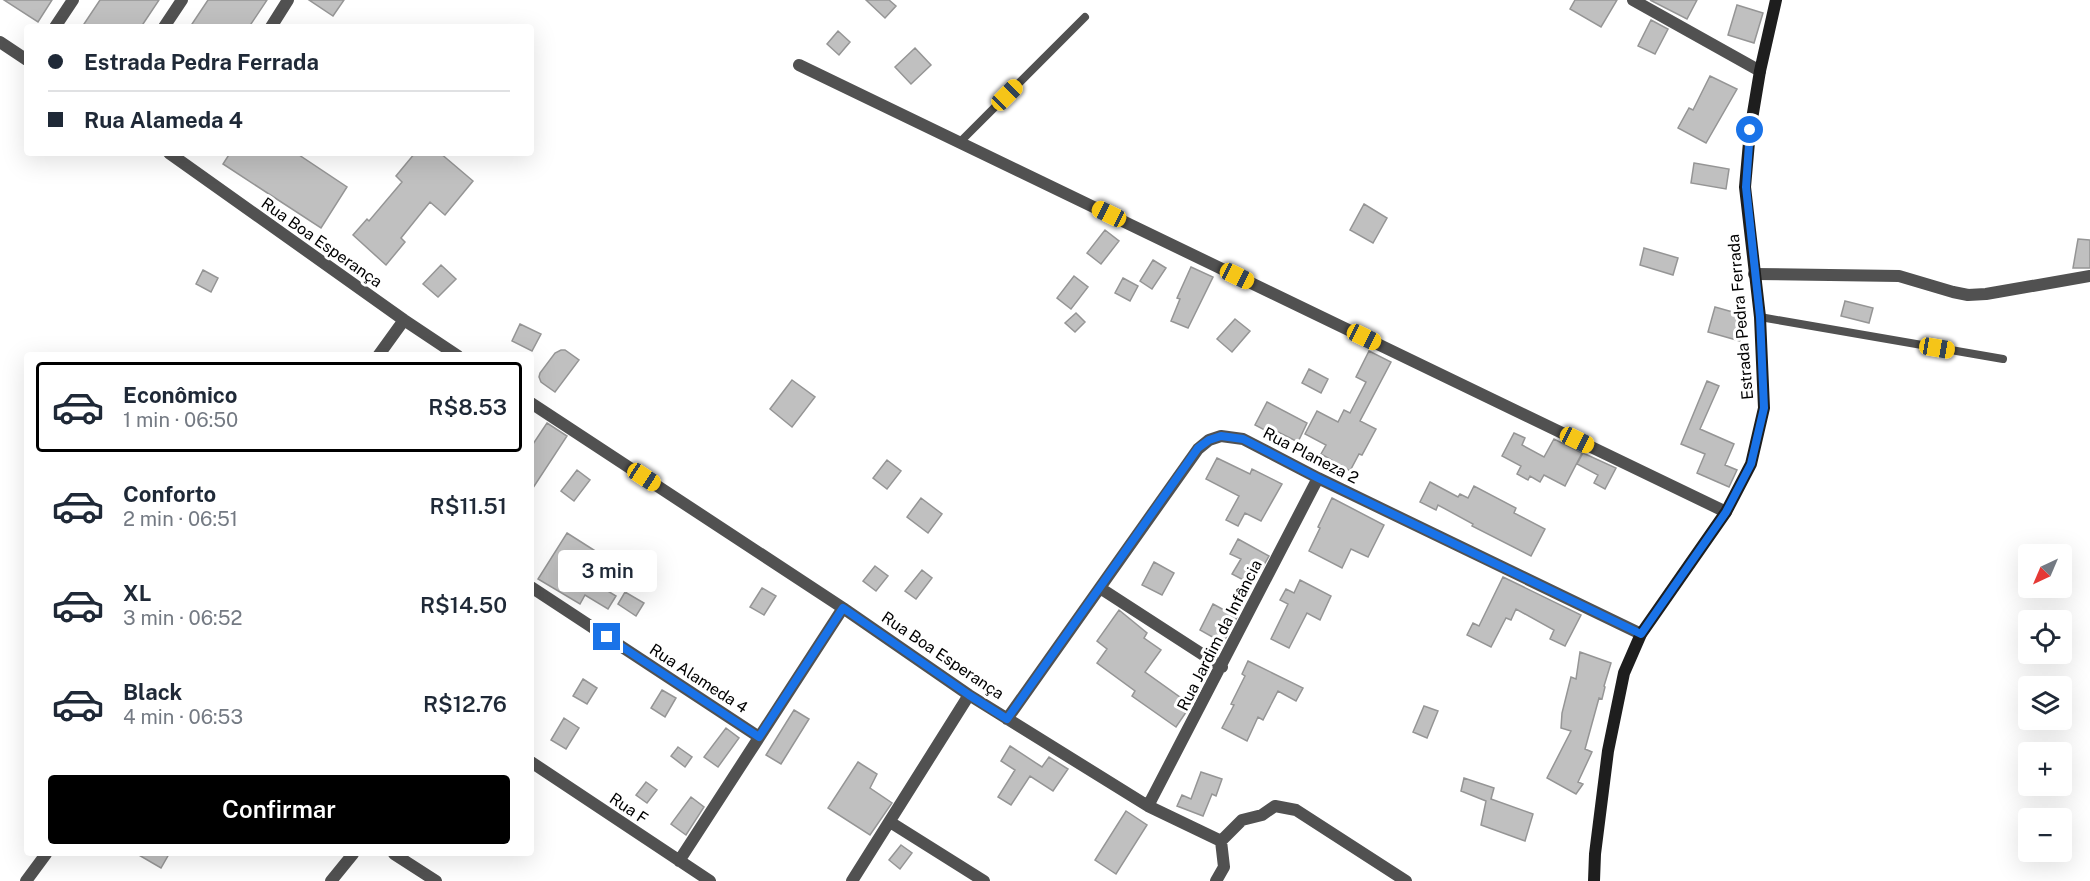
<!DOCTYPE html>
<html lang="pt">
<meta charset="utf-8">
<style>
:root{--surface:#fff;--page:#f6f6f7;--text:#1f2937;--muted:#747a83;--line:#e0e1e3;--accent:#000}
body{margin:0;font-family:"Public Sans",sans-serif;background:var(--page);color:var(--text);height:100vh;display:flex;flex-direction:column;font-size:22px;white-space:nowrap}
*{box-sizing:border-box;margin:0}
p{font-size:20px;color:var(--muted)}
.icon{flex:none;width:33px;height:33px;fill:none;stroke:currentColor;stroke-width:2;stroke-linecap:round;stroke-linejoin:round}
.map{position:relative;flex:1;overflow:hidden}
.panel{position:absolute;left:24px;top:352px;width:510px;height:504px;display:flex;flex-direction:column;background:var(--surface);border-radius:6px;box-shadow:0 6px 24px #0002}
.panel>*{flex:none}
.banner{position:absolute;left:24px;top:24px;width:510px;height:132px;border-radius:6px;box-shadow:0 6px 24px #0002;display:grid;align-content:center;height:132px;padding:0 24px;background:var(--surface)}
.needle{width:39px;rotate:224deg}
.buttons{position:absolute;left:2018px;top:544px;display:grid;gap:12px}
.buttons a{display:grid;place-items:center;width:54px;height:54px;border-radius:6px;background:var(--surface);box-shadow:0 6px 24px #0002;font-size:30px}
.end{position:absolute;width:27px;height:27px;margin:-14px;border:8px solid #1a73e8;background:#fff;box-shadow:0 0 0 3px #fff}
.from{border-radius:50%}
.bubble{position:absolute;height:42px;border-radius:6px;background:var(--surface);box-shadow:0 6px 24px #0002;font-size:20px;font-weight:600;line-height:42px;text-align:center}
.car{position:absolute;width:18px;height:36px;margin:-18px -9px;border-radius:8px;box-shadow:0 0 4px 2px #0007;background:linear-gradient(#f5c518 24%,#345 0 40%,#f5c518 0 76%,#345 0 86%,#f5c518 0)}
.banner b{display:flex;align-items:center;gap:21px;height:57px;font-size:22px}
.banner b+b{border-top:2px solid var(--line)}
.banner i{width:15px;height:15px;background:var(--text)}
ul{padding:10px 0 0;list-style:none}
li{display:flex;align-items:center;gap:18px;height:90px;margin:0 12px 9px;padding:0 12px;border:3px solid transparent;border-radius:6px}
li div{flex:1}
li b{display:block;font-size:22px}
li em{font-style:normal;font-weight:600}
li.selected{border-color:var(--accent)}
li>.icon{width:54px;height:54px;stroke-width:1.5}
.primary-button{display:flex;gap:12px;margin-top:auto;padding:12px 24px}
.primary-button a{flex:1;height:69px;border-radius:6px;background:var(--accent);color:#fff;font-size:24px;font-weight:600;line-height:69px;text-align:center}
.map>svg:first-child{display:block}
.building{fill:#c0c0c0;stroke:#959595;stroke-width:1.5}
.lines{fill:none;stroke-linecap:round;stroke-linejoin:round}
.lane{stroke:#515151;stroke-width:8}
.street{stroke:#515151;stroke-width:12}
.secondary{stroke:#1e1e1e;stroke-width:12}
.route{stroke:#1a73e8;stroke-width:8}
.labels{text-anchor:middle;stroke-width:6;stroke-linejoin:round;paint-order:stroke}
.street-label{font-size:16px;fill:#000;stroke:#fff}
</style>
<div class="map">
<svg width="2090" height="881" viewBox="0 0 2090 881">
<rect width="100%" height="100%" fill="#fff"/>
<path class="building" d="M4 0H52L38 22Z
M100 0H159L141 27H82Z
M208 0H267L249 27H190Z
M309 0H344L333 16Z
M866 0H889L896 6 885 18Z
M1575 0H1617L1601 27 1570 9Z
M1650 0H1697L1687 19Z
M1737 5 1763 13 1754 43 1728 35Z
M1651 20 1668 29 1655 54 1638 46Z
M838 31 850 42 839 55 827 44Z
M915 48 931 65 911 84 895 67Z
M1710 76 1737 89 1706 143 1678 128 1689 108 1693 110Z
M230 153H296L347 187 321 228 223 164Z
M415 153H440L473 181 445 215 430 202 401 238 405 242 386 265 353 235 367 219 369 221 402 182 396 176Z
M1694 163 1729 169 1726 189 1691 183Z
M1364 204 1387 218 1373 243 1350 230Z
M1105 230 1119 241 1101 264 1087 253Z
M2078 239 2090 240V268H2073Z
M1644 248 1678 258 1673 275 1640 265Z
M1153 260 1166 268 1152 289 1140 281Z
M441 265 456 279 438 297 423 284Z
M1191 267 1213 277 1188 328 1171 321 1180 299 1177 298Z
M203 270 218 278 211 292 196 284Z
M1074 276 1088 287 1071 309 1057 298Z
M1123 278 1138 286 1130 301 1115 293Z
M1845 301 1873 308 1869 323 1841 316Z
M1715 307 1747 316 1740 341 1708 332Z
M1076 313 1085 322 1075 332 1065 323Z
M1235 319 1250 331 1232 352 1217 339Z
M520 324 541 334 532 351 512 341Z
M561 350H565L579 360 555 392 541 382 539 377 540 373 555 353Z
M1369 351 1391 362 1360 421 1376 429 1362 455 1359 454 1350 471 1321 454 1326 445 1305 434 1317 411 1338 422 1344 410 1350 413 1366 382 1356 377Z
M1309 369 1328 379 1321 393 1302 383Z
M792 380 815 397 792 427 770 409Z
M1707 381 1719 386 1700 429 1734 444 1725 465 1737 470 1729 487 1697 473 1705 454 1681 444Z
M1267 402 1307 423 1298 442 1278 432 1276 436 1255 425Z
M547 423 567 436 531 491V447Z
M1514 433 1525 438 1522 445 1544 457 1554 439 1582 453 1565 486 1544 475 1540 482 1530 476 1528 480 1517 474 1521 466 1502 456Z
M1583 453 1616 468 1605 489 1594 483 1598 475 1577 464Z
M1217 458 1250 474 1252 469 1282 484 1261 521 1245 513 1238 526 1226 520 1239 496 1206 479Z
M887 460 901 471 887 489 873 478Z
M577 470 590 480 574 501 561 491Z
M1430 482 1458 497 1460 494 1468 498 1474 486 1516 508 1514 513 1545 529 1531 556 1472 526 1473 524 1438 505 1436 510 1420 502Z
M921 498 942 514 928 533 907 517Z
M1332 498 1384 525 1368 557 1351 549 1342 568 1309 551 1320 528 1318 527Z
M567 533 608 559 593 582 616 596 608 609 585 595 580 604 538 579Z
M1238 539 1269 556 1261 570 1257 568 1249 583 1232 574 1241 559 1230 554Z
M1154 562 1174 573 1162 595 1142 585Z
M875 566 888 576 876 591 863 581Z
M922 570 932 578 916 599 905 591Z
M1503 577 1581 615 1565 646 1550 639 1554 630 1516 609 1511 620 1506 618 1491 647 1467 635 1473 623 1479 626Z
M1300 580 1331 596 1320 620 1307 613 1289 648 1271 639 1288 604 1280 600 1286 589 1294 593Z
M762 588 776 596 764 615 750 607Z
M625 592 644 603 636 616 618 604Z
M1213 604 1237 617 1223 643 1200 630Z
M1119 610 1147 633 1144 638 1161 650 1145 672 1191 705 1176 727 1132 696 1135 691 1097 663 1107 649 1097 641Z
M1580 652 1611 663 1604 686 1605 687 1602 699 1599 698 1585 749 1592 752 1578 782 1583 784 1576 794 1547 778 1571 731 1561 728 1562 713 1571 677 1576 679Z
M1248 661 1303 688 1296 701 1278 691 1263 720 1258 717 1247 741 1222 728 1234 705 1231 704 1245 676 1242 674Z
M583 679 597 688 587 704 573 696Z
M662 690 676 698 665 717 651 708Z
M1424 706 1438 711 1427 738 1413 732Z
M794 710 809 719 781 764 766 755Z
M564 718 579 728 566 749 551 740Z
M726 728 739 738 718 767 704 757Z
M1010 746 1042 767 1049 757 1068 769 1053 791 1030 776 1011 805 998 797 1015 770 1001 761Z
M678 747 692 757 685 767 671 756Z
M858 762 877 774 870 788 892 803 870 835 828 808Z
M1201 772 1222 779 1216 796 1212 794 1203 816 1177 806 1182 795 1191 799Z
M1464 778 1494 788 1491 799 1533 814 1525 841 1481 825 1486 801 1461 791Z
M646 782 657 790 647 803 636 795Z
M691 797 704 807 686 835 671 824Z
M1126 811 1147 825 1116 874 1095 860Z
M901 845 912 853 900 869 889 860Z
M137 854H169L161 868Z"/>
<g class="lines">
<path class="lane" d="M960 142 1085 17
M1760 317 2003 359"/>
<path class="street" d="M1633 0 1760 71
M55 27 73 0
M164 27 182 0
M271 27 288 0
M0 42 27 60
M799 65 1726 512
M169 153 404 320 458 356
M1754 274 1899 276 1953 292 1968 295 1986 294 2090 276
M378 356 404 320
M531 403 843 608 969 695 1148 806 1221 841 1242 820 1262 815 1275 806 1296 810 1406 881
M531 587 759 737
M1100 588 1222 667
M1007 719 1198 449 1209 440 1221 436 1243 439 1318 478 1641 634
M531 762 710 881
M1148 806 1318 478
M890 822 984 881
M394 854 436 881
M679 861 843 608
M26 881 46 854
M331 881 353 854
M852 881 969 695
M1216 881 1224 867 1221 841"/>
<path class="secondary" d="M1594 881 1595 854 1608 751 1624 673 1641 634 1726 512 1751 464 1764 408 1760 317 1745 187 1750 131 1760 71 1776 0"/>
</g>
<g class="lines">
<path class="route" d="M607 637 759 737 843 608 969 695 1007 719 1198 448 1209 440 1221 436 1243 439 1318 478 1641 634 1726 512 1751 464 1764 408 1760 317 1746 187 1750 130"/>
</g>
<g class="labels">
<g class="street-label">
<text transform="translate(322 242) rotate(35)" y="6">Rua Boa Esperança</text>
<text transform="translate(1740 317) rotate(-95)" y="6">Estrada Pedra Ferrada</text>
<text transform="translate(1311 455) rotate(27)" y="6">Rua Planeza 2</text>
<text transform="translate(1219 635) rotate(-63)" y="6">Rua Jardim da Infância</text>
<text transform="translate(943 655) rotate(34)" y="6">Rua Boa Esperança</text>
<text transform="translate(699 678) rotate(33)" y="6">Rua Alameda 4</text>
<text transform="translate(629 808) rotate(34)" y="6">Rua F</text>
</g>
</g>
</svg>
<div class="buttons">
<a><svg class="needle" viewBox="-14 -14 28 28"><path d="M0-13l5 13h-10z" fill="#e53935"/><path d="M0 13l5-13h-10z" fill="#747a83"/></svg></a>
<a><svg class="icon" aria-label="locate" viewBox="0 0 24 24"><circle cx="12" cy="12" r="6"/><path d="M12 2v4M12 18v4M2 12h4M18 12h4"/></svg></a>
<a><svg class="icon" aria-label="layers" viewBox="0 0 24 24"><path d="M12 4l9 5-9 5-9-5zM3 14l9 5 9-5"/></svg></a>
<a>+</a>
<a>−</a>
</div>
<i class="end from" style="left:1750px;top:130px"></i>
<i class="end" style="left:607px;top:637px"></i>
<div class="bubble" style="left:558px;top:550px;width:99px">3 min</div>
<i class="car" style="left:1007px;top:95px;rotate:45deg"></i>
<i class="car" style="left:1109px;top:214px;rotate:296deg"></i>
<i class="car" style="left:1237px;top:276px;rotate:116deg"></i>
<i class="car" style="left:1364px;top:337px;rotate:116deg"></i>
<i class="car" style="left:1937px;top:348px;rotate:100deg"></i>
<i class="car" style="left:1577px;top:440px;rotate:116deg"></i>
<i class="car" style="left:644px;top:477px;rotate:123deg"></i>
<div class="banner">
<b><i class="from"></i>Estrada Pedra Ferrada</b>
<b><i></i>Rua Alameda 4</b>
</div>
<section class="panel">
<ul>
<li class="selected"><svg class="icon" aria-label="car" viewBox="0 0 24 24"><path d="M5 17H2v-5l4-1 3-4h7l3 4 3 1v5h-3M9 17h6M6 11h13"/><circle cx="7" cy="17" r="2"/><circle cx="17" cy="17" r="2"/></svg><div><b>Econômico</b><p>1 min · 06:50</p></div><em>R$8.53</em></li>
<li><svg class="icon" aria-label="car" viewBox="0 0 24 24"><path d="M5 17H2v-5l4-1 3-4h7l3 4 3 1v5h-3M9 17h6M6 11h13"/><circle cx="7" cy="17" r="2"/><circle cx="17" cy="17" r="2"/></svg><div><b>Conforto</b><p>2 min · 06:51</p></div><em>R$11.51</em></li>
<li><svg class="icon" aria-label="car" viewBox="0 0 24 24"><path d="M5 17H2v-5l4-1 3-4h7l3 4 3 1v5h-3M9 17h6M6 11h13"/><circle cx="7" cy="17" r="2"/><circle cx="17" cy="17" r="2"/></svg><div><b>XL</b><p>3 min · 06:52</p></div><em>R$14.50</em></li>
<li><svg class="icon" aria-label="car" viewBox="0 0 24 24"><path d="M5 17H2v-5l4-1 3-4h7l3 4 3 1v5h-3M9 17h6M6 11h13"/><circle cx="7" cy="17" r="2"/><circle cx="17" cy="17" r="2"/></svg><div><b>Black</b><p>4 min · 06:53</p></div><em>R$12.76</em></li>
</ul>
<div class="primary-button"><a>Confirmar</a></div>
</section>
</div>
